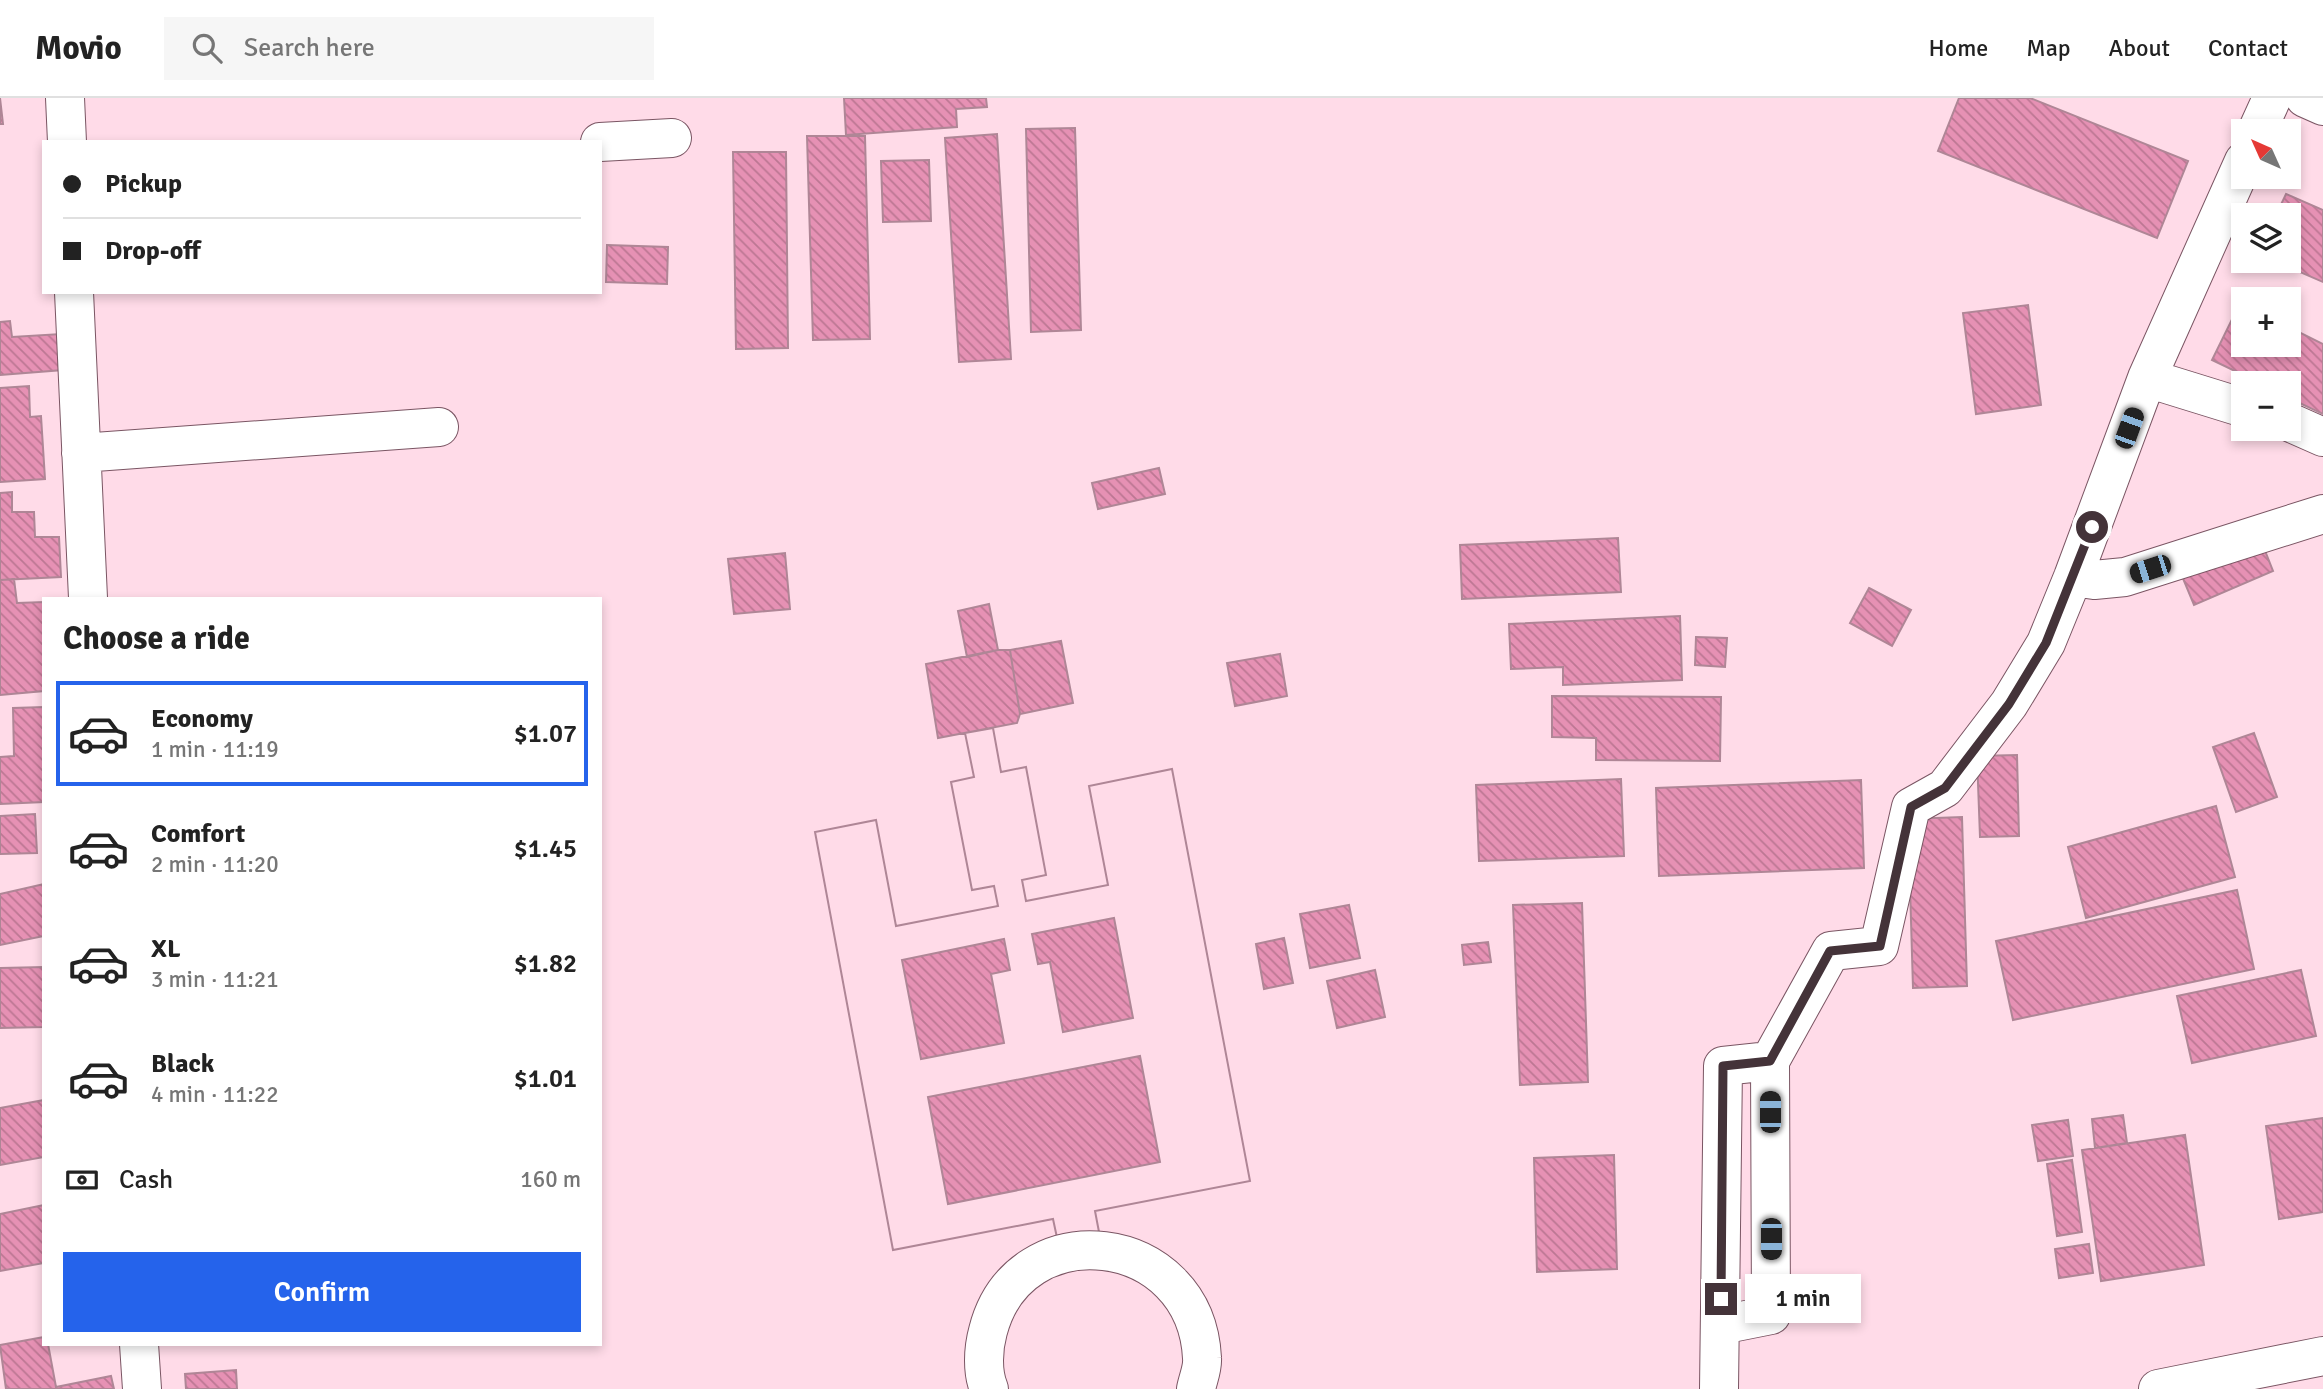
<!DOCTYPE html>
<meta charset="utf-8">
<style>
:root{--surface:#fff;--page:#f6f6f6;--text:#222;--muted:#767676;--line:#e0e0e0;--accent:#2563eb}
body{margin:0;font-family:Signika,sans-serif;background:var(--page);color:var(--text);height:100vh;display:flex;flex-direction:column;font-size:26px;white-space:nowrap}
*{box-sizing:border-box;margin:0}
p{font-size:23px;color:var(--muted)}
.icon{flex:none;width:38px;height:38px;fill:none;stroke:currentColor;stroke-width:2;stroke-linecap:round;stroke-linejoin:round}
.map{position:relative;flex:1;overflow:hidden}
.details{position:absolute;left:42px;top:499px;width:560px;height:749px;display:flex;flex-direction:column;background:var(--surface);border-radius:0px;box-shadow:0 4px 10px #0003}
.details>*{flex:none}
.banner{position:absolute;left:42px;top:42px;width:560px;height:154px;border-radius:0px;box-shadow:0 4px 10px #0003;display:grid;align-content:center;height:154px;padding:0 21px;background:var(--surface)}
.needle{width:46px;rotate:315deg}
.controls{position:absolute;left:2231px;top:21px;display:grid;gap:14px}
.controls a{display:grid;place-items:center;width:70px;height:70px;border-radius:0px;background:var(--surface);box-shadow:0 4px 10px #0003;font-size:35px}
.end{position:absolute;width:32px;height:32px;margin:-16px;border:9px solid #443339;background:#fff;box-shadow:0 0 0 4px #fff}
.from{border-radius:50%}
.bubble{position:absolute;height:49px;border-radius:0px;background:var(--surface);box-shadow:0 4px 10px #0003;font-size:23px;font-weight:600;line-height:49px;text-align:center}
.car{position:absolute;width:21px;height:42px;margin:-21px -10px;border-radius:9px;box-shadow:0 0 5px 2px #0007;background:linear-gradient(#222 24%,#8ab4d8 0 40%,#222 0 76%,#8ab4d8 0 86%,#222 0)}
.banner b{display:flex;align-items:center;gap:24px;height:66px;font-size:26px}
.banner b+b{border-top:2px solid var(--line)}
.banner i{width:18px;height:18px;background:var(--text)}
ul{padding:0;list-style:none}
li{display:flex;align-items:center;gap:21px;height:105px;margin:0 14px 10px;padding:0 7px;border:4px solid transparent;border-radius:0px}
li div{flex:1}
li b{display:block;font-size:26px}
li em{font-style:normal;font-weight:600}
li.active{border-color:var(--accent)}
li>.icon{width:63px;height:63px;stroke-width:1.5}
h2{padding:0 21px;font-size:32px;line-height:84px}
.pay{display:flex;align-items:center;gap:18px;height:77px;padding:0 21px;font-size:26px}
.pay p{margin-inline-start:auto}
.button{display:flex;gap:14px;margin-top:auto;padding:14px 21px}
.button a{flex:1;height:80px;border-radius:0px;background:var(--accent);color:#fff;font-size:28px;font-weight:600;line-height:80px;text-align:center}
header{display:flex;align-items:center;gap:42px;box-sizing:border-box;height:98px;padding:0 35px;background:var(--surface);border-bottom:2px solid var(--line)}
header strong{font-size:33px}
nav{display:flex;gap:38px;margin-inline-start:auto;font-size:24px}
.search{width:490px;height:63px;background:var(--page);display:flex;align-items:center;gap:18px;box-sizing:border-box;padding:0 24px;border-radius:0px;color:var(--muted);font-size:26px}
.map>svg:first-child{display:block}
.building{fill:url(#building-back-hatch);stroke:#af8696;stroke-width:2;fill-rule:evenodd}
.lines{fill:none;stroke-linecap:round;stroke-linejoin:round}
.minor-casing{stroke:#7a5563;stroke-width:40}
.major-casing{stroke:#7a5563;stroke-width:40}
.minor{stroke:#fff;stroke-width:38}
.major{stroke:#fff;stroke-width:38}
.route{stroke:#443339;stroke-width:9}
</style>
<header>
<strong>Movio</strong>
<div class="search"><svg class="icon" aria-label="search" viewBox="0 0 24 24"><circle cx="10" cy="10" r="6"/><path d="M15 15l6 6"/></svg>Search here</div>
<nav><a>Home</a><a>Map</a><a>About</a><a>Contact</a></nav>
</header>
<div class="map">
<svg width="2323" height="1291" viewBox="0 0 2323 1291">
<defs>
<pattern id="building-back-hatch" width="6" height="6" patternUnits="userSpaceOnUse" patternTransform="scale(1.75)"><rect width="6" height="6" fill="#e691b4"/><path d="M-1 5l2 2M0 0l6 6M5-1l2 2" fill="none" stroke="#bc7793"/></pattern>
</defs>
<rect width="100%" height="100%" fill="#ffdbe8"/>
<path class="building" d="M0 0 3 26H0Z
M844 0H986L987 9 956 11 957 29 846 37Z
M1959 0H2030L2188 63 2157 140 1938 53Z
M1075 30 1081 232 1031 234 1026 31Z
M997 36 1011 261 959 264 945 40Z
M807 38H865L870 241 813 242Z
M733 54H786L788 250 736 251Z
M929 62 931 123 883 124 881 63Z
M2286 96 2323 112V184L2275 163H2289V117H2276Z
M607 147 668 149 667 186 606 184Z
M2240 205 2244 207V247H2289V229L2323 246V316L2289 300V285H2260L2212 262Z
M2028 207 2041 307 1976 316 1963 215Z
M10 223 12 239 61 236 63 272 0 277V224Z
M29 288 30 319 41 318 45 381 0 384V290Z
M1159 370 1165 396 1098 411 1092 385Z
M12 394V414H34L35 439H59L61 479 0 482V395Z
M1618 440 1621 494 1462 501 1460 447Z
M2262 445 2273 473 2194 507 2182 478Z
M785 455 790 511 734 516 728 461Z
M14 481 17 505 44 504V593L0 597V482Z
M1869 490 1911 512 1892 548 1850 525Z
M989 506 998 552 967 559 958 513Z
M1680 518 1682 582 1563 587V569L1511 571 1509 526Z
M1696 539 1727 540 1725 569 1695 567Z
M1061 543 1073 605 1020 616 1010 552Z
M998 552H1010L1020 616 1017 625 938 640 926 566Z
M1280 556 1287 598 1235 608 1227 565Z
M1552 598 1721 599 1720 663 1596 662V640L1552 639Z
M44 609V704L0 706V659L14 658 13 610Z
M993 630 1001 674 1026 669 1046 777 1022 782 1026 803 1108 787 1089 688 1172 671 1250 1083 1095 1113 1103 1155 1062 1163 1053 1121 893 1152 815 734 876 722 896 828 998 808 994 788 972 792 951 684 974 679 965 635ZM1114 820 1133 920 1063 934 1050 864 1038 866 1032 836ZM1004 841 1010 872 991 876 1004 945 921 961 902 862ZM1140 958 1160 1064 948 1106 928 999Z
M993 630 1001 674 1026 669 1046 777 1022 782 1026 803 1108 787 1089 688 1172 671 1250 1083 1095 1113 1103 1155 1062 1163 1053 1121 893 1152 815 734 876 722 896 828 998 808 994 788 972 792 951 684 974 679 965 635Z
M2254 635 2277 699 2236 714 2213 649Z
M2017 657 2019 738 1980 739 1977 658Z
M1621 681 1624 758 1479 763 1476 687Z
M1861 682 1864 770 1659 778 1656 690Z
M2216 708 2235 779 2086 820 2068 749Z
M35 716 37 755 0 756V718Z
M1962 719 1967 888 1913 890 1908 721Z
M44 786V838L0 847V796Z
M2237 792 2254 871 2013 922 1996 843Z
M1582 805 1588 984 1520 987 1513 807Z
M1349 807 1360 860 1310 870 1300 816Z
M1284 840 1293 885 1264 891 1256 846Z
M1488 844 1491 864 1464 867 1462 847Z
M44 869V929L0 930V870Z
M1375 872 1385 919 1337 930 1327 883Z
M2301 872 2316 938 2192 965 2177 898Z
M44 1002V1059L0 1067V1010Z
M2123 1017 2127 1045 2095 1050 2092 1021Z
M2323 1020V1114L2279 1121 2266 1028Z
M2068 1022 2073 1058 2038 1063 2032 1027Z
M2185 1037 2204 1167 2101 1183 2082 1052Z
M1614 1057 1617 1171 1537 1174 1534 1060Z
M2072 1062 2082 1134 2057 1138 2047 1066Z
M44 1107V1165L0 1173V1116Z
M2089 1146 2093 1175 2059 1180 2055 1151Z
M44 1239V1246H48L56 1289 111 1278 114 1291H6L0 1247Z
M236 1272 237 1291H186L185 1276Z"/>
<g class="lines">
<defs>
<path id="minor" d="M65 0 67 44
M2305 0 2323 8
M2257 33 2272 0
M600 44 672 40
M74 194 88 500
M2147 280 2244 310
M2289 324 2323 339
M81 355 439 329
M2073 479 2094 482 2125 479 2323 416
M1721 1227 1771 1217 1770 963
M139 1246 142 1291
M989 1291C982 1274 983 1251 988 1233 1019 1112 1196 1132 1202 1260 1203 1270 1198 1281 1196 1291
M1719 1291 1723 968 1770 963 1831 853 1879 848 1911 709 1945 690 2009 606 2046 545 2073 479 2147 280 2244 63"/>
<path id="major" d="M2158 1291 2323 1258"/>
</defs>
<use href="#minor" class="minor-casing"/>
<use href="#major" class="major-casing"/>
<use href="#minor" class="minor"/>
<use href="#major" class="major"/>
</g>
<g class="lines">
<path class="route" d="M1721 1201 1723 968 1770 963 1830 853 1880 848 1911 709 1945 690 2009 606 2046 545 2092 429"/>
</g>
</svg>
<div class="controls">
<a><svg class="needle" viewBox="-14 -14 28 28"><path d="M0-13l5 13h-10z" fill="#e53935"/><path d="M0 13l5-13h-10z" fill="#767676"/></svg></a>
<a><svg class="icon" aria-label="layers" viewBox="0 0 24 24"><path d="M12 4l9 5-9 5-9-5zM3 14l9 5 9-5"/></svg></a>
<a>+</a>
<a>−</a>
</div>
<i class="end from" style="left:2092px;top:429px"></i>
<i class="end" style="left:1721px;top:1201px"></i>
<div class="bubble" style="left:1745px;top:1176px;width:116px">1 min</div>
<i class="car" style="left:2129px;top:330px;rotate:20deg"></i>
<i class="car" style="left:2150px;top:471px;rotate:252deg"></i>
<i class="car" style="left:1770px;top:1014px;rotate:0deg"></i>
<i class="car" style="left:1771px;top:1141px;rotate:180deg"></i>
<div class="banner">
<b><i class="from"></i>Pickup</b>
<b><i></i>Drop-off</b>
</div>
<section class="details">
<h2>Choose a ride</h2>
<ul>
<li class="active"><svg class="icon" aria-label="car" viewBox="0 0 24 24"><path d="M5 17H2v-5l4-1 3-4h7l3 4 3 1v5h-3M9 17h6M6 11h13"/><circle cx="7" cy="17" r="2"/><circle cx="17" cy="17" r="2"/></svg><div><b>Economy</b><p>1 min · 11:19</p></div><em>$1.07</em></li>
<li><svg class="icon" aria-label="car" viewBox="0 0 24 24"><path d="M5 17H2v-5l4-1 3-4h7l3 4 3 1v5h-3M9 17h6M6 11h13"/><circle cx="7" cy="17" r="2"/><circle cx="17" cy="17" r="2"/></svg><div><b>Comfort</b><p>2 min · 11:20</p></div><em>$1.45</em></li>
<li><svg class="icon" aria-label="car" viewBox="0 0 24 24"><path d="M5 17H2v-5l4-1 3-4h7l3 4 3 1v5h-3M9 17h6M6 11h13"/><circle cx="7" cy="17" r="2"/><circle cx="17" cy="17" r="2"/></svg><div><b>XL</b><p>3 min · 11:21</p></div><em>$1.82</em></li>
<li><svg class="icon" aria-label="car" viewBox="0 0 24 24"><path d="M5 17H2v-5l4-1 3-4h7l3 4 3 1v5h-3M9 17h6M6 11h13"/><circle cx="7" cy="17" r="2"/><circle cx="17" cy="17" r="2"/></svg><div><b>Black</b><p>4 min · 11:22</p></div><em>$1.01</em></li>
</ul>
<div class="pay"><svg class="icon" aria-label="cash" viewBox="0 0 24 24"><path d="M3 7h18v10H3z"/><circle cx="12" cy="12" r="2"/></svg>Cash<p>160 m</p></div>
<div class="button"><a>Confirm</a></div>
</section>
</div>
